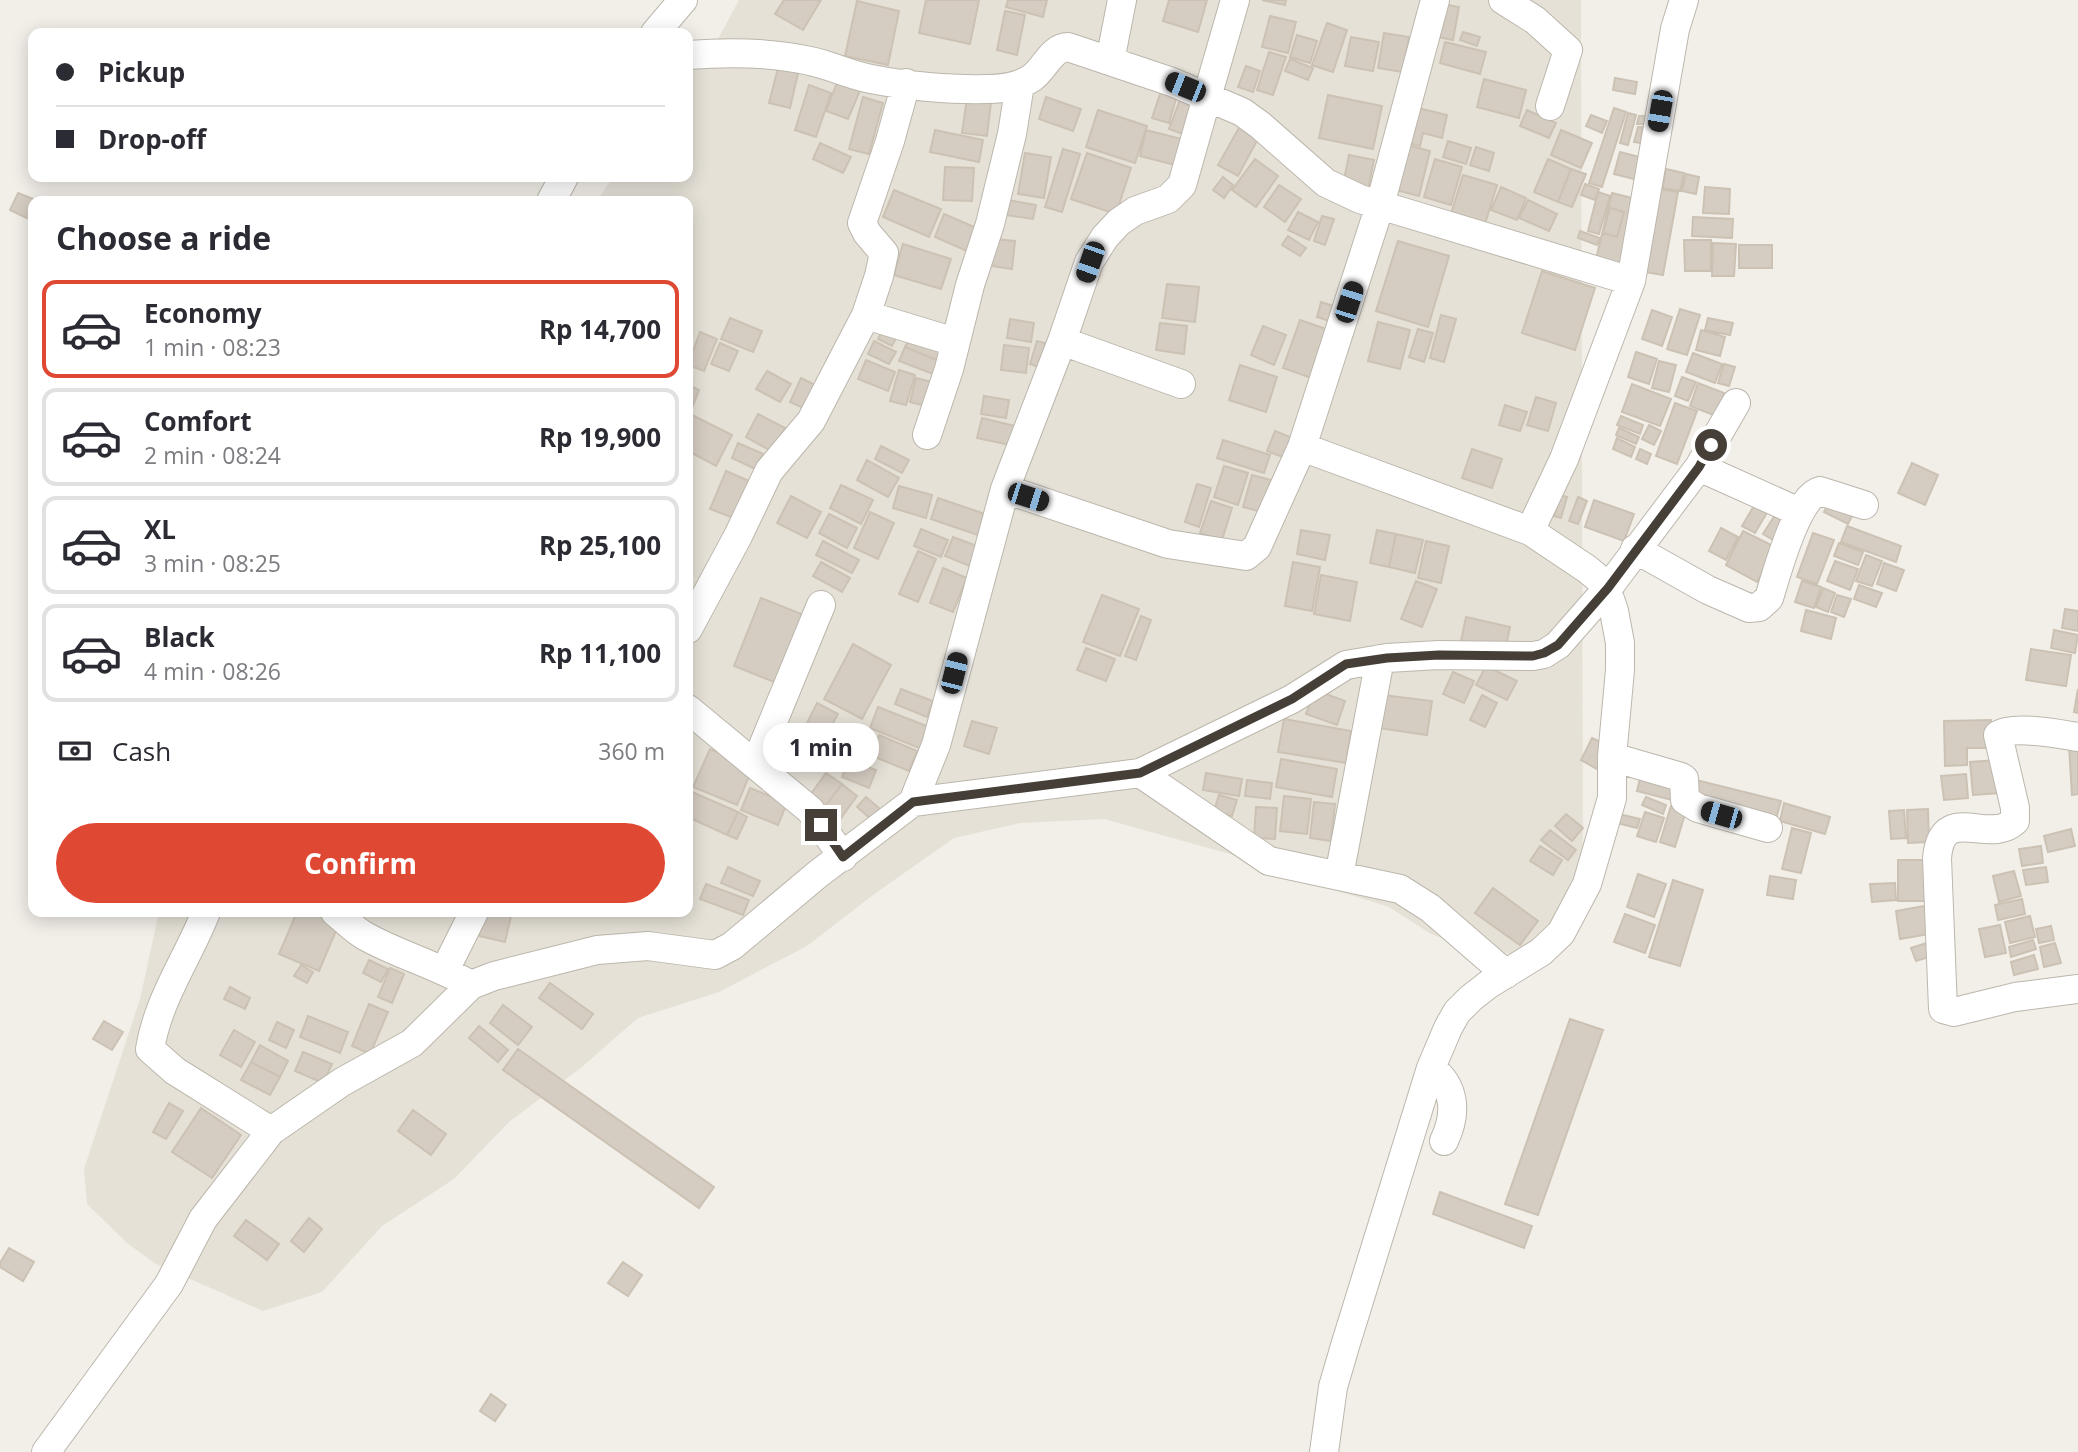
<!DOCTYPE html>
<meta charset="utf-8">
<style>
:root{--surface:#fff;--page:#f7f7f7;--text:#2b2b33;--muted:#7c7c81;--line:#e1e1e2;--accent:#df4833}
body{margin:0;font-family:"Open Sans",sans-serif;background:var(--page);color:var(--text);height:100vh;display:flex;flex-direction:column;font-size:26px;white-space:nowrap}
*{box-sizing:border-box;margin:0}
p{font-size:23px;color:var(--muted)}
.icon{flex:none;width:38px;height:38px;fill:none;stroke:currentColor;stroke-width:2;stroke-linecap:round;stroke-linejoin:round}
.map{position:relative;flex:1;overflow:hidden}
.sheet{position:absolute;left:28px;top:196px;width:665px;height:721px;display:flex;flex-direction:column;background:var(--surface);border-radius:14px;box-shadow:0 4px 18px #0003}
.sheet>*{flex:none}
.guide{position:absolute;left:28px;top:28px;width:665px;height:154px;border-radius:14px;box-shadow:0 4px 18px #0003;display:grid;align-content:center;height:154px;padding:0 28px;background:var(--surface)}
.end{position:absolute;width:32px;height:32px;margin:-16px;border:9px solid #453f38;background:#fff;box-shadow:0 0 0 4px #fff}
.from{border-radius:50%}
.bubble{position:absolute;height:49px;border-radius:24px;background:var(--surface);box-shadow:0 4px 18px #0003;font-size:23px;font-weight:700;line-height:49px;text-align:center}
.car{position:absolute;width:21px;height:42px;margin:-21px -10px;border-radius:9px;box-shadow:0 0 5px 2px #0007;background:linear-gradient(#222 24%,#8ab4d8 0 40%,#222 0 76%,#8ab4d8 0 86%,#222 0)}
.guide b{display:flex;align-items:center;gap:24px;height:66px;font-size:26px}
.guide b+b{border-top:2px solid var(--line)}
.guide i{width:18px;height:18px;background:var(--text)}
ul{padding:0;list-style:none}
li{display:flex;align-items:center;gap:21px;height:98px;margin:0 14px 10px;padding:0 14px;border:4px solid var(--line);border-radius:14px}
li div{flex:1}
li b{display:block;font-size:26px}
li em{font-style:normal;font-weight:700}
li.active{border-color:var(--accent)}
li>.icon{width:63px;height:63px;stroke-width:1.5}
h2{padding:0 28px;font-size:32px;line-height:84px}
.pay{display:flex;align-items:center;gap:18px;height:77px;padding:0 28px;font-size:26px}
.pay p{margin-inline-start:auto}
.primary-button{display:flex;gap:14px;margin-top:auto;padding:14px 28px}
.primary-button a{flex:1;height:80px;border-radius:42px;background:var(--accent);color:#fff;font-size:28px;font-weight:700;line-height:80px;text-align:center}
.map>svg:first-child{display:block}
.residential{fill:#e5e1d7}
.building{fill:#d5cdc2;stroke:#ccc2b4;stroke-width:2}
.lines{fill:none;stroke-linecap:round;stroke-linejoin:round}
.minor-casing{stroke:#bcb6ac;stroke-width:30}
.minor{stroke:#fff;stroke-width:28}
.route{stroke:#453f38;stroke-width:9}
</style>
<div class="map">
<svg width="2078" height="1452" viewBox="0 0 2078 1452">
<rect width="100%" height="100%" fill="#f2efe9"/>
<path class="residential" d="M739 0H1581L1583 912 1542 949 1489 956 1431 934 1389 907 1312 883 1255 861 1104 819 1020 823 954 838 873 895 807 946 719 992 638 1018 582 1067 509 1122 454 1179 382 1226 322 1292 263 1311 156 1264 127 1243 87 1204 84 1169 140 999 159 912H688V201H597L613 177H688V70L717 41Z"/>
<path class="building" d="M784 0H821L803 30 775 14Z
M926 0H979L970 44 919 33Z
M1008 0H1047L1043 17 1006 7Z
M1169 0H1207L1198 32 1163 21Z
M1262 0H1286L1285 5Z
M857 1 899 11 888 65 845 56Z
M1438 3 1459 7 1453 40 1432 36Z
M1005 11 1025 15 1017 55 997 50Z
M1270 16 1296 22 1288 53 1262 47Z
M1327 23 1347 30 1333 72 1312 65Z
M1463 32 1480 37 1477 46 1460 40Z
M1384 33 1409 37 1403 72 1378 68Z
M1297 35 1317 41 1310 63 1290 57Z
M1351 37 1379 42 1373 71 1345 66Z
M1445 42 1486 52 1480 74 1440 63Z
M1269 52 1286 57 1273 95 1257 90Z
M1290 59 1313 68 1308 80 1285 71Z
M779 64 799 69 790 108 769 103Z
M1246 66 1260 71 1253 92 1238 87Z
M1615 78 1637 82 1635 94 1613 90Z
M1484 79 1526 90 1519 118 1477 107Z
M838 80 861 88 848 119 826 111Z
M809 85 831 93 816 137 795 130Z
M1161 91 1177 95 1169 123 1152 118Z
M1328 95 1382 106 1373 149 1319 138Z
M863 97 883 103 869 154 849 149Z
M1046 97 1081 109 1073 131 1039 119Z
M1181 97 1204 105 1193 138 1169 129Z
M967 98 991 102 987 136 962 133Z
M1414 107 1447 115 1442 138 1423 133 1420 146 1405 142Z
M1614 108 1626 112 1602 187 1589 183Z
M1098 110 1147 126 1135 163 1086 147Z
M1527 110 1556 123 1549 138 1520 126Z
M1628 113 1636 115 1628 145 1620 143Z
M1591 115 1607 121 1602 133 1586 126Z
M1639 116H1646V124H1637Z
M1240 126 1259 137 1238 176 1218 165Z
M1638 127H1642L1641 143 1634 142Z
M935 130 983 140 979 162 930 152Z
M1146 130 1189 141 1183 167 1140 156Z
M1561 130 1592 143 1581 168 1551 155Z
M1448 141 1471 148 1466 164 1443 157Z
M820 143 851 157 843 173 813 159Z
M1407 145 1430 151 1419 196 1396 190Z
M1476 147 1494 153 1489 171 1470 165Z
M1063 149 1080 154 1062 212 1045 207Z
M1620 152 1643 158 1638 180 1614 174Z
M1025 153 1051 157 1044 198 1018 194Z
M1087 153 1131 168 1116 214 1071 199Z
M1349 155 1374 160 1368 190 1343 185Z
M1255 159 1278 176 1256 207 1232 190Z
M1435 159 1462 167 1451 205 1424 197Z
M1548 159 1571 169 1558 202 1534 192Z
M945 167 974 168 972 201 943 200Z
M1571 169 1586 174 1572 207 1558 202Z
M1666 169 1684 173 1680 191 1663 188Z
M1686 174 1699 177 1696 194 1682 191Z
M1463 175 1497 185 1485 224 1451 214Z
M1223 177 1233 185 1224 198 1213 190Z
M1585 184 1599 189 1595 200 1581 195Z
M1279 185 1301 199 1285 222 1264 207Z
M1501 187 1526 198 1517 220 1491 210Z
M1705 187 1730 189 1729 214 1703 213Z
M1654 188 1678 192 1663 275 1639 271Z
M894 190 941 209 929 237 883 217Z
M1598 192 1610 196 1599 234 1588 231Z
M18 193 38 201H33V221L10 210Z
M1612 193 1636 199 1620 265 1596 259Z
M1008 200 1036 205 1033 219 1005 215Z
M1528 200 1557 214 1549 231 1519 218Z
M1610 208 1624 212 1617 237 1603 233Z
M1298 212 1318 222 1309 240 1288 230Z
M944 214 979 229 969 252 935 237Z
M1322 216 1334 219 1325 245 1314 241Z
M1693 217 1733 219 1732 238 1692 236Z
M1580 231 1600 238 1597 245 1578 238Z
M1288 236 1306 248 1300 256 1282 245Z
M995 239 1015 241 1012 269 991 266Z
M1684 240H1711V271H1685Z
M1398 241 1449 256 1428 327 1376 311Z
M1713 243 1736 244 1734 276H1712Z
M903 244 951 259 941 289 894 275Z
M1739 245H1772V268H1739Z
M1542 271 1595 288 1575 350 1522 333Z
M1167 284 1199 287 1195 322 1162 318Z
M1321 302 1340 308 1336 323 1317 317Z
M1680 309 1700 315 1687 355 1667 349Z
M1652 310 1672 317 1662 346 1642 339Z
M1441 315 1456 319 1444 362 1430 358Z
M730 318 762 331 753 352 721 339Z
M1708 318 1733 323 1730 335 1705 330Z
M1010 319 1034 323 1031 342 1007 338Z
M1300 320 1335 332 1317 380 1283 368Z
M1378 322 1410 330 1400 369 1368 361Z
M886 323 900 330 892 346 878 339Z
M1160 323 1187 326 1184 354 1156 350Z
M1263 326 1286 335 1274 365 1251 355Z
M1418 329 1433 333 1424 362 1409 357Z
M1701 330 1725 337 1720 356 1696 350Z
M700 332 717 339 704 371 688 365Z
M911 335 944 348 939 361 905 347Z
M874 341 896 352 889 364 868 354Z
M1037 341 1055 346 1048 370 1030 364Z
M720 343 738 351 729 371 711 364Z
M1004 345 1029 348 1026 373 1001 370Z
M905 347 939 361 933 374 899 361Z
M1636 352 1657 359 1649 384 1628 377Z
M1693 353 1722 364 1715 383 1686 372Z
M866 360 895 372 888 391 858 379Z
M1659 361 1676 365 1669 392 1652 388Z
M1724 364 1735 367 1729 386 1718 383Z
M1240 365 1277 377 1266 412 1229 400Z
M899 370 915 375 906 405 890 401Z
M767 371 791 384 780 402 756 389Z
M1682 377 1696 382 1688 401 1675 396Z
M801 378 819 387 808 410 790 402Z
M916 378 936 383 930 407 910 402Z
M1698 383 1724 393 1716 416 1690 406Z
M1632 384 1671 399 1660 426 1622 412Z
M688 385 699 390 690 413 688 412Z
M984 396 1009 400 1006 418 981 414Z
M1536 397 1556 403 1548 431 1527 425Z
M1675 403 1697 411 1677 464 1656 456Z
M1505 405 1527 412 1520 431 1499 425Z
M690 414 732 435 716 466 688 451V419Z
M758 414 785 428 773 452 746 437Z
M1621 416 1643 425 1640 434 1617 425Z
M982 418 1015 426 1010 445 977 438Z
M1649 425 1661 431 1654 445 1642 439Z
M1619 428 1639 437 1636 444 1616 435Z
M1275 431 1295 439 1288 459 1267 451Z
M1617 438 1635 447 1631 457 1613 449Z
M1223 440 1270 455 1264 473 1217 458Z
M738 443 763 454 755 469 732 458Z
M881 446 909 460 902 473 875 459Z
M1472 449 1502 459 1492 488 1462 478Z
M1640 449 1651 454 1647 464 1636 459Z
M867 460 899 478 888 497 857 480Z
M1912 463 1938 475 1925 505 1898 493Z
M1224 466 1248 473 1238 505 1214 497Z
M726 471 756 484 741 521 710 509Z
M1252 475 1271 480 1262 512 1243 507Z
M1197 484 1211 488 1199 527 1185 522Z
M841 485 873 500 861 524 830 508Z
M899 486 932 495 926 518 893 508Z
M1560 495 1567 497 1561 518 1554 516Z
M791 496 821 512 807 538 777 523Z
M1578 497 1587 501 1578 524 1569 521Z
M938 498 985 514 978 535 931 519Z
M1594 500 1634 514 1624 541 1585 527Z
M1211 501 1232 508 1222 540 1200 533Z
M1829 503 1853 514 1848 524 1824 512Z
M1755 504 1768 511 1755 533 1742 526Z
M870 512 894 523 878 559 854 548Z
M1777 512 1794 523 1780 544 1763 534Z
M829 514 857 528 847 548 819 533Z
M1847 526 1901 546 1896 562 1841 542Z
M1721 528 1738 537 1726 560 1709 551Z
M921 529 948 540 941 557 914 546Z
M1301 530 1330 535 1325 560 1297 554Z
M1377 530 1396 534 1389 567 1370 563Z
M1743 531 1775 547 1757 582 1726 565Z
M1813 533 1834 540 1817 584 1797 577Z
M1396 534 1423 540 1415 573 1389 567Z
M953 537 980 547 972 567 945 556Z
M823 541 859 560 852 573 816 555Z
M1426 541 1449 546 1441 583 1418 578Z
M1839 543 1863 552 1858 565 1834 556Z
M918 551 936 559 918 602 899 594Z
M1866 555 1882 561 1872 586 1856 581Z
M1835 561 1858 569 1850 590 1827 581Z
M821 562 850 578 842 592 813 576Z
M1293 562 1320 567 1312 611 1285 606Z
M1884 563 1904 570 1896 591 1877 584Z
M943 568 967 578 953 612 930 603Z
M1321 575 1357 582 1350 621 1314 614Z
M1416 581 1437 589 1422 627 1401 619Z
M1802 581 1821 587 1814 608 1795 602Z
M1859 585 1882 593 1876 607 1854 599Z
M1823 588 1835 593 1828 612 1816 607Z
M1102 595 1139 609 1120 656 1083 642Z
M1837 595 1851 599 1844 617 1831 612Z
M761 598 809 617 782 685 734 666Z
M2065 609 2078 611V631L2062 628Z
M1806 610 1836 618 1831 639 1801 631Z
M1141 616 1151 620 1136 660 1125 656Z
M1466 617 1510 627 1505 651 1461 641Z
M2054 630 2078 635 2075 653 2051 648Z
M853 644 891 665 862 719 824 699Z
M1086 648 1115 659 1106 681 1077 670Z
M2031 649 2071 655 2066 686 2026 680Z
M1486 666 1517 681 1507 700 1476 685Z
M1453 672 1474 681 1464 703 1443 694Z
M901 689 933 701 927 717 895 704Z
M2078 689V713L2074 712Z
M1315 690 1345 701 1337 725 1306 714Z
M1383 695 1432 701 1427 735 1378 728Z
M1482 695 1497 703 1485 727 1470 720Z
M817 703 838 714 826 736 806 725Z
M878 707 932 728 924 750 870 728Z
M1284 719 1351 731 1346 763 1278 752Z
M1991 720V748H1967V765L1945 766 1944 721Z
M972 721 997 728 989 754 964 746Z
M879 735 917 751 909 771 870 755Z
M1592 738 1609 746 1597 769 1581 760Z
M2069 746H2078V794L2072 795Z
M710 749 753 767 737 805 693 787Z
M849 759 876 770 869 788 842 777Z
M1281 759 1337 769 1332 797 1276 787Z
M1997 760 2000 793 1973 795 1970 762Z
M1642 770 1681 780 1676 801 1637 791Z
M826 773 842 784 820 813 805 802Z
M1206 773 1242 779 1239 796 1203 790Z
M1966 774 1968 798 1944 800 1941 776Z
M1692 779 1781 801 1776 819 1688 797Z
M1247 780 1272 783 1270 799 1245 796Z
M842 784 857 796 836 825 820 813Z
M750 788 787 803 778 825 741 810Z
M692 792 738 812 727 835 688 817V801Z
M1219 795 1237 800 1232 816 1214 811Z
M1284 796 1311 799 1307 834 1280 831Z
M866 797 880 809 871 819 857 807Z
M1646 797 1666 805 1663 814 1642 805Z
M1314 802 1335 804 1331 841 1310 838Z
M1784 803 1830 817 1825 834 1780 821Z
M1671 806 1686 811 1675 847 1660 842Z
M1256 807 1277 808 1275 839 1254 838Z
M1928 809 1929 842 1908 843 1907 810Z
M1904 810 1906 838 1891 839 1889 811Z
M738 812 747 817 737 839 727 835Z
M1645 812 1664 818 1656 842 1637 836Z
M1566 814 1583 828 1572 841 1555 826Z
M1619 814 1640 819 1637 828 1617 823Z
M1792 828 1811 833 1801 873 1782 869Z
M2071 829 2075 846 2048 852 2044 836Z
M1550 830 1576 850 1568 860 1541 840Z
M1540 846 1562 860 1553 875 1530 861Z
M2041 846 2043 863 2022 866 2019 849Z
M1898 860H1929V901H1898Z
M728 867 760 881 753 896 721 883Z
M2046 867 2048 882 2026 885 2023 870Z
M2014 871 2021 896 1999 902 1993 876Z
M1638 874 1666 884 1654 917 1627 907Z
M1770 876 1796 880 1793 899 1767 895Z
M1673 880 1703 890 1680 966 1649 957Z
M1895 883 1896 900 1872 902 1870 884Z
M706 884 749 900 743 915 700 899Z
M1493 888 1538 921 1520 945 1475 913Z
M2022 899 2025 914 1998 920 1995 905Z
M1930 905 1935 933 1900 939 1896 911Z
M297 912H323L341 919 319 971 279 954Z
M480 912H512L505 942 475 935Z
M1625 914 1655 925 1645 953 1614 942Z
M2030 916 2035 937 2010 943 2005 922Z
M2000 925 2006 953 1985 957 1979 929Z
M2051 926 2054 940 2039 943 2036 929Z
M2033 940 2036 949 2011 957 2009 947Z
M1933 941 1938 954 1916 961 1911 948Z
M2055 943 2061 963 2044 967 2040 947Z
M2034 955 2038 969 2014 975 2011 962Z
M369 960 388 969 381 982 363 973Z
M301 965 313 972 307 983 294 976Z
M390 968 404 974 392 1003 378 997Z
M550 983 593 1014 582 1029 539 998Z
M230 987 250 998 245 1009 224 999Z
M369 1004 388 1012 370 1054 352 1046Z
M503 1005 532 1027 518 1045 490 1023Z
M308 1016 348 1032 340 1053 300 1037Z
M1570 1019 1603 1030 1538 1215 1505 1204Z
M104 1021 123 1032 112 1050 93 1039Z
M277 1022 294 1030 286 1048 269 1040Z
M479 1026 508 1050 498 1062 469 1038Z
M234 1030 255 1042 241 1067 220 1055Z
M260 1045 288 1061 280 1077 251 1062Z
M518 1049 714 1187 699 1208 503 1070Z
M303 1052 332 1064 323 1083 295 1071Z
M251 1062 280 1077 270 1095 241 1080Z
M169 1103 183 1111 166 1139 153 1132Z
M201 1108 241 1135 212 1178 172 1152Z
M413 1110 446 1134 431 1155 398 1131Z
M1440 1192 1532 1226 1524 1248 1433 1214Z
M309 1218 322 1229 304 1252 291 1241Z
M246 1220 279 1244 267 1260 234 1236Z
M9 1248 34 1262 23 1281 0 1267V1263Z
M623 1262 642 1275 628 1296 608 1283Z
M491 1394 506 1405 495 1421 480 1411Z"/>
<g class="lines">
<defs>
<path id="minor" d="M1235 0 1207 97 1242 112 1260 125 1326 183 1360 199 1631 281
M1503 0 1535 20 1568 50 1550 106
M655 33 683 0
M1110 61 1122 0
M551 201 564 177
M866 315 955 342
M1062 341 1181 384
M927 435 949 369 970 285 990 224 1012 134 1020 84
M1302 447 1530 531 1587 569 1605 584 1614 611 1620 643V670L1612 757V798L1587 884 1561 933 1541 952 1489 984 1471 998 1457 1012 1448 1028 1431 1068 1345 1346 1333 1387 1324 1452
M1699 467 1799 512
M1005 489 1168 544 1246 556 1257 547 1302 447 1380 205 1435 0
M1530 531 1564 459 1631 281 1675 29 1684 0
M1635 549 1708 590 1749 608 1759 607 1769 598C1776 576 1797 496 1820 491L1864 505
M688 629 738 536 769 471 811 421 866 315 879 276 884 253 867 233 862 223 890 141 906 83
M688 709 810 810 843 857
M2078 737C2059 734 2013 725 1998 735L2015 808V821C1989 846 1942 801 1937 858L1943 1009 1954 1012 2015 997 2078 989
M1612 757 1681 777 1684 779 1685 800 1698 808 1768 828
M756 763 821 605
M1140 773 1269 861 1400 889 1430 908 1506 974
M913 802 1140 773 1292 699 1346 665 1387 658 1439 655 1533 656 1544 654 1558 645 1608 588 1699 467 1736 403
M1339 876 1380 659
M206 912C188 958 158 999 150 1049L175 1071 271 1131
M335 912C345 920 354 930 365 936 399 955 437 965 471 985
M445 970 474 912
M1431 1068C1456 1087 1457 1114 1444 1141
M46 1452 169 1284 203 1219 271 1131 342 1082 412 1043 471 985 494 976 597 950 648 946 715 955 732 946 818 874 913 802 936 745 1005 489 1062 341 1089 262 1105 237 1119 222 1135 211 1168 199 1182 185 1207 97 1172 82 1068 47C1052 47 1045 68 1033 77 1021 86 1002 89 987 89 951 90 906 86 871 79 850 75 830 65 810 61 771 52 727 52 688 55"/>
</defs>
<use href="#minor" class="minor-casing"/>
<use href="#minor" class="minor"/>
</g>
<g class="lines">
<path class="route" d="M821 825 843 857 913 802 1140 773 1292 699 1346 664 1387 658 1439 655 1533 656 1544 653 1558 645 1608 588 1699 467 1711 445"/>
</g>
</svg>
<i class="end from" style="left:1711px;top:445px"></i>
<i class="end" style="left:821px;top:825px"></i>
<div class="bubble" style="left:763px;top:723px;width:116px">1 min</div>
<i class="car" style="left:1185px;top:87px;rotate:292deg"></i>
<i class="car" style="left:1660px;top:111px;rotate:190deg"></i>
<i class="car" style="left:1090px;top:262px;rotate:199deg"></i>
<i class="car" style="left:1349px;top:302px;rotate:18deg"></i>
<i class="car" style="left:1028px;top:497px;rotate:108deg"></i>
<i class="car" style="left:954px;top:673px;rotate:14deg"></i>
<i class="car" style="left:1721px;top:815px;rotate:286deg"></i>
<div class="guide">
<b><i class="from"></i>Pickup</b>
<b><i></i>Drop-off</b>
</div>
<section class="sheet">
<h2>Choose a ride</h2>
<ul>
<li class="active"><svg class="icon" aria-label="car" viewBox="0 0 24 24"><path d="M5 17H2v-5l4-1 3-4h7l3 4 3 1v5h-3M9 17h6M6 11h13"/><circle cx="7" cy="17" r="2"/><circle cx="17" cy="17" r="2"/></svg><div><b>Economy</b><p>1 min · 08:23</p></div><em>Rp 14,700</em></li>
<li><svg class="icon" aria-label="car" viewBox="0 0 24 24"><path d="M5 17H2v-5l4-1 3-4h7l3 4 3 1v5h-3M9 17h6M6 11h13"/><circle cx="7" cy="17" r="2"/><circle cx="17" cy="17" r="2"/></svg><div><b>Comfort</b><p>2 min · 08:24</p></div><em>Rp 19,900</em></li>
<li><svg class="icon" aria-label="car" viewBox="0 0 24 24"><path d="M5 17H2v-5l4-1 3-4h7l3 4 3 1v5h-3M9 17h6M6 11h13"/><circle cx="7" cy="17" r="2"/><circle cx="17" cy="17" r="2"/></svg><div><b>XL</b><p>3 min · 08:25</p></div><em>Rp 25,100</em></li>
<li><svg class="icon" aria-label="car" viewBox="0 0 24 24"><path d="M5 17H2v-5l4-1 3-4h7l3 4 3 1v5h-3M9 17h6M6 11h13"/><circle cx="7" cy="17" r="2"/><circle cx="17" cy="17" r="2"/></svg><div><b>Black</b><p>4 min · 08:26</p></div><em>Rp 11,100</em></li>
</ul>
<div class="pay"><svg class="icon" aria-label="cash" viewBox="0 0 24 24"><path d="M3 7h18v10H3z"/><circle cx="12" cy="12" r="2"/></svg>Cash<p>360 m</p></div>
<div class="primary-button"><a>Confirm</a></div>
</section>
</div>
